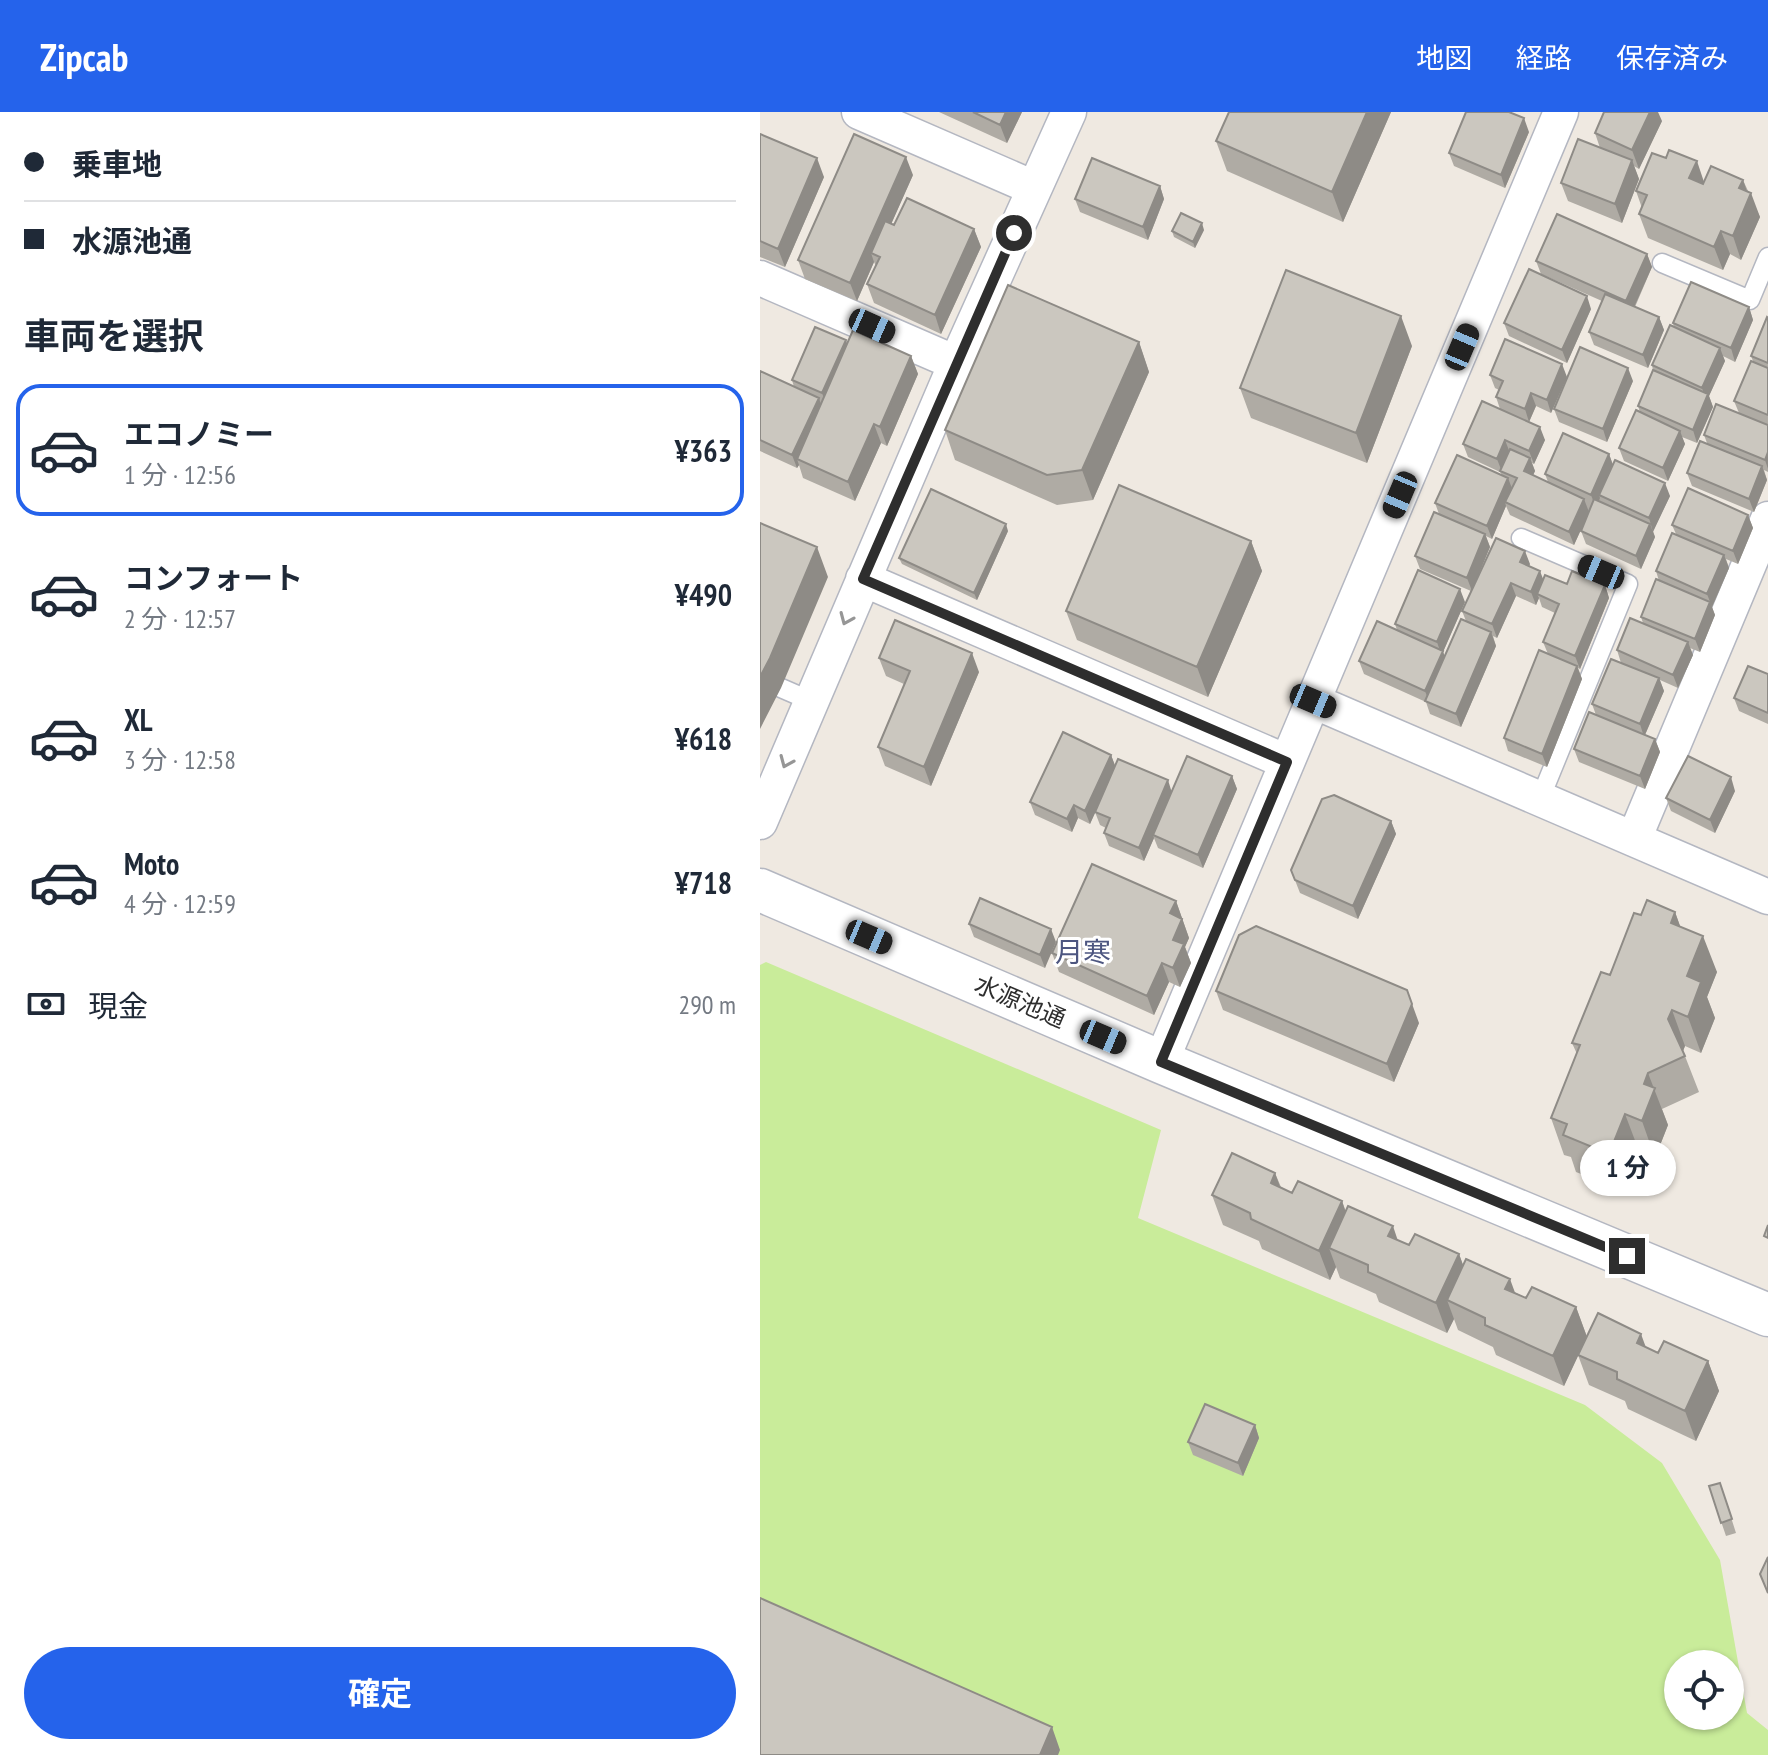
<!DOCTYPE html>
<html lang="ja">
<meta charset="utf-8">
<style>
:root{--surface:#fff;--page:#f2f2f3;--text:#1f2937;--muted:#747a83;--line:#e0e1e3;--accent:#2563eb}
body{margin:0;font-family:"PT Sans Narrow","Noto Sans JP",sans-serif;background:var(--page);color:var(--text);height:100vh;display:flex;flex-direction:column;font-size:30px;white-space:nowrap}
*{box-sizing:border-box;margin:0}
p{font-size:26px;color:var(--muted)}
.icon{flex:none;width:44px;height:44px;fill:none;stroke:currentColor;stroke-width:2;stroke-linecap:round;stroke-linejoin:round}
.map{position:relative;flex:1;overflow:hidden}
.details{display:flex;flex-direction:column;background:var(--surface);width:760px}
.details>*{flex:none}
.top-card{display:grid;align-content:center;height:176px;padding:0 24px;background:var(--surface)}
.controls{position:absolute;left:904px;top:1538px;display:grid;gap:16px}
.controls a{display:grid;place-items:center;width:80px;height:80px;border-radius:50%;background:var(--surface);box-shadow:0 2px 6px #0004;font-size:40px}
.end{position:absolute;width:36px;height:36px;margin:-18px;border:10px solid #2e2e2e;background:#fff;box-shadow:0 0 0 4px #fff}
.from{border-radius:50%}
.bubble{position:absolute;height:56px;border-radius:28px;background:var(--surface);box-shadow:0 2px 6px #0004;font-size:26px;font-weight:700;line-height:56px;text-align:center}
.car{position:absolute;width:24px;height:48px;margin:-24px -12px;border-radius:10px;box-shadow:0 0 6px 2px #0007;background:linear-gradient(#222 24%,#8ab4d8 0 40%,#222 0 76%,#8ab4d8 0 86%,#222 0)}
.top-card b{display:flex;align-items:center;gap:28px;height:76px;font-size:30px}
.top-card b+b{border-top:2px solid var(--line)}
.top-card i{width:20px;height:20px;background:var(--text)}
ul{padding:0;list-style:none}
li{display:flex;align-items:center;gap:24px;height:132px;margin:0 16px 12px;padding:0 8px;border:4px solid transparent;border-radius:24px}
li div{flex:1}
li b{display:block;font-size:30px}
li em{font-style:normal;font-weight:700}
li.active{border-color:var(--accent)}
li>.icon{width:72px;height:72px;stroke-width:1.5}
h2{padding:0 24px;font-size:36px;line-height:96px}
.pay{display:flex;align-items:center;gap:20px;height:88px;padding:0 24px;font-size:30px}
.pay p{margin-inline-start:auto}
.button{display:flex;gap:16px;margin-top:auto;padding:16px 24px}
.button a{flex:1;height:92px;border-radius:48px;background:var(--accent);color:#fff;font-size:32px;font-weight:700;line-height:92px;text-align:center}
header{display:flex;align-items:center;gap:48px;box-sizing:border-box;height:112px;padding:0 40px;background:var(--accent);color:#fff}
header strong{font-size:38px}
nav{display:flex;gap:44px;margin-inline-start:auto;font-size:28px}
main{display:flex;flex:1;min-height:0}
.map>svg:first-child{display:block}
.pitch{fill:#c9ec9a;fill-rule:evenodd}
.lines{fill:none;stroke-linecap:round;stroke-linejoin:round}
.service-casing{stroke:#b4b7c1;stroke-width:21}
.minor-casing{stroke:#b4b7c1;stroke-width:37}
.tertiary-casing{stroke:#b4b7c1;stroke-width:45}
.service{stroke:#fff;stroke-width:18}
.minor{stroke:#fff;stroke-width:34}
.tertiary{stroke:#fff;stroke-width:42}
.wall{fill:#afaba4}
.shaded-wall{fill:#8e8b86}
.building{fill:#cbc7bf;stroke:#8e8b86;stroke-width:2}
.oneway{stroke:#969696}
.route{stroke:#2e2e2e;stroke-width:10}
.labels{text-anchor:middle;stroke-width:6;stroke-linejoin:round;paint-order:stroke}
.street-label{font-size:24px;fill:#2e2e2e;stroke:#fff}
.quarter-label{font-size:28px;fill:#4d5680;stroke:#fff}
</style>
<header>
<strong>Zipcab</strong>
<nav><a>地図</a><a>経路</a><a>保存済み</a></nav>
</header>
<main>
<section class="details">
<div class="top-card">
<b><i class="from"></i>乗車地</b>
<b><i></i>水源池通</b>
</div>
<h2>車両を選択</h2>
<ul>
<li class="active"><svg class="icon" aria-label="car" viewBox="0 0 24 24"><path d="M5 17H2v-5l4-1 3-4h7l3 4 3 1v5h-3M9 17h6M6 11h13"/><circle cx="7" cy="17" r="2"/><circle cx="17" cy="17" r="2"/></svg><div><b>エコノミー</b><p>1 分 · 12:56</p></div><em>¥363</em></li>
<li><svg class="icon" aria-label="car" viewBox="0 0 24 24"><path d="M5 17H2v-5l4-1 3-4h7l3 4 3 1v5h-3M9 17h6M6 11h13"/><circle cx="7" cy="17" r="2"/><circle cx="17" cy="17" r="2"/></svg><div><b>コンフォート</b><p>2 分 · 12:57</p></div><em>¥490</em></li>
<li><svg class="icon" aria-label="car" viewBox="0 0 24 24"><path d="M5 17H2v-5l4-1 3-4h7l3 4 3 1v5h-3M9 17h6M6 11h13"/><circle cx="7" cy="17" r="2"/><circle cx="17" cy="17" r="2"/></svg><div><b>XL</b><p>3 分 · 12:58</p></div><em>¥618</em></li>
<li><svg class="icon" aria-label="car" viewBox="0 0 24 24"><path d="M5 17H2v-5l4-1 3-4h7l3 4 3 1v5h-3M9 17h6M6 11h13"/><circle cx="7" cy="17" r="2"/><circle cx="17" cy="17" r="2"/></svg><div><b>Moto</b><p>4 分 · 12:59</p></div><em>¥718</em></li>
</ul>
<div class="pay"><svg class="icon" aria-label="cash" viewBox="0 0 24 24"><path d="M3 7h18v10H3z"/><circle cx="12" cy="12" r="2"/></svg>現金<p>290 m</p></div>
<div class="button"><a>確定</a></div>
</section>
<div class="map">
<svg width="1008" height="1643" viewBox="0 0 1008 1643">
<rect width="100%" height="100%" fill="#efe9e1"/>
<path class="pitch" d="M6 850 401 1018 378 1106 825 1293 902 1351 960 1448 987 1601 1008 1618V1643H0V853ZM918 1552H970V1604H918Z"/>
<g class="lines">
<defs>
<path id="service" d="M902 151 990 188 1008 145
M761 426 868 472 780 687
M21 576 51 589"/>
<path id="minor" d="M99 0 274 76
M0 166 196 251
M103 467 527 650
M553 589 1008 785
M0 710 196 251 309 0
M874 727 1008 407
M401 950 801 0"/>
<path id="tertiary" d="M0 778 401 950 1008 1203"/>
</defs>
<use href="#service" class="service-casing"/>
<use href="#minor" class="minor-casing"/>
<use href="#tertiary" class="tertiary-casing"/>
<use href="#service" class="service"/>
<use href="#minor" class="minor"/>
<use href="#tertiary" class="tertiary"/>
</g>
<path class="wall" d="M179 0H262L247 31Z
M631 0 583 110 467 59 456 29Z
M902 9 879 57 874 54 879 67 862 111 808 89 801 71 840 36 835 21Z
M769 20 745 76 694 54 689 41Z
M0 22 64 65 25 155 0 145Z
M153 63 131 112 134 113 214 117 221 135 181 222 114 191 107 172 116 154 114 150 97 189 45 167 38 148Z
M983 68 1000 105 981 148 970 142 963 158 888 126 879 102 882 96 876 79 944 69Z
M400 74 404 87 388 128 320 100 315 87Z
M444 118 435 136 414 125 412 119Z
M887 142 892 155 875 195 899 205 904 218 888 256 834 233 829 220 842 189 781 162 776 149Z
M989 195 993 208 975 250 963 244 965 249 949 284 953 295 937 331 922 325 925 332 908 369 864 349 859 336 880 300 878 294 893 258 892 253 914 216 913 211Z
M831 197 807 251 749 224 744 211Z
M1008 206V360L1004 358 1007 368 994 400 932 374 927 361 947 331 944 323 979 301 974 289 993 249 991 244Z
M379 230 389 260 333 388 297 393 195 348 185 318Z
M87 232 151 244 158 262 127 334 121 331 95 389 43 366 39 353 37 356 0 339V259L34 275 32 268Z
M652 234 607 351 491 306 480 276Z
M730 263 807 265 791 301 776 294 769 310 785 328 774 352 772 351 775 359 773 363 788 370 785 362 849 342 853 353 910 384 893 419 895 425 881 457 826 432 821 419 829 400 814 433 750 403 746 394 732 427 726 424 730 435 715 470 770 452 769 454 783 467 807 472 845 473 849 486 820 557 818 556 822 567 787 655 748 639 744 626 788 542 783 530 795 501 782 495 779 486 776 493 756 484 737 526 733 524 736 534 701 615 670 602 666 590 604 562 599 549 637 518 635 512 705 490 683 540 685 544 706 509 702 499 711 479 660 457 655 444 679 402 675 391 742 363 740 360 708 345 703 332 740 297 736 285 739 278 735 276Z
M873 269 847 330 799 310 794 297Z
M988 403 993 416 978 452 966 447 969 456 952 495 955 503 940 540 930 536 933 543 918 576 900 568 904 579 885 623 895 627 900 640 885 677 819 650 814 637 836 603 832 592 861 551 857 538 883 511 881 505 899 469 896 459 916 422 912 413Z
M248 419 217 488 142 452 139 446Z
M491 429 502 459 448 585 317 528 306 499Z
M119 546 219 560 171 674 125 654 118 635 144 572 126 564Z
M1008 562V612L979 599 974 586Z
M351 643 355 654 412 679 472 664 477 677 443 756 398 736 394 726 384 749 349 734 344 721 346 716 340 713 335 700 330 712 318 706 312 720 275 703 270 690Z
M975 679 955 721 911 699 906 686Z
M631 709 636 722 598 807 540 781 531 758Z
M416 789 429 826 425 835 431 851 420 875 409 870 394 903 299 860 292 841Z
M915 800 920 814 957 860 947 885 955 906 941 941 925 934 923 939 939 980 902 997 908 1013 895 1046 879 1039 862 1078 816 1060 811 1045 804 1043 791 1006 817 942 812 931 881 803Z
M209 812 291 817 285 856 214 825Z
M456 879 659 911 634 970 463 898Z
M515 1061 521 1075 532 1081 582 1089 586 1100 638 1128 649 1133 699 1142 703 1153 766 1186 816 1195 827 1225 886 1235 898 1241 948 1249 959 1279 936 1329 868 1297 865 1289 829 1273 818 1243 804 1274 736 1243 733 1235 698 1218 694 1207 687 1221 619 1190 616 1182 580 1166 576 1155 570 1168 502 1137 499 1129 463 1113 452 1083Z
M495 1313 499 1326 483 1364 433 1343 428 1330Z
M960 1371 976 1421 966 1424 949 1374Z"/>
<path class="shaded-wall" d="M246 0H262L247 31 240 13Z
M607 0H631L583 110 572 80Z
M890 0H898L902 9 879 57 872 38Z
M764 6 769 20 745 76 741 63Z
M146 45 153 63 117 144 111 141 114 150 97 189 90 171Z
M57 46 64 65 25 155 18 137Z
M872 48 879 67 862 111 855 92Z
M937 49 945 73 929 66Z
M983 68 989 85 991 81 1000 105 981 148 973 124 979 76Z
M400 74 404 87 388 128 383 115Z
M442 111 444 118 435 136 433 130Z
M214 117 221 135 181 222 175 203Z
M961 119 970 142 963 158 954 135Z
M887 142 892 155 871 202 866 189Z
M827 184 831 197 807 251 802 238Z
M989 195 993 208 975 250 971 236Z
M641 204 652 234 607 351 596 321Z
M899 205 904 218 888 256 883 243Z
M86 228 90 241 67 294 62 281Z
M379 230 389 260 333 388 322 358Z
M960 236 965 249 949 284 953 295 937 331 933 318 946 287 942 276Z
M151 244 158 262 127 334 120 315Z
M802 252 807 265 791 301 787 288Z
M868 256 873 269 847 330 843 317Z
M771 281 776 294 769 310 765 297Z
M59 286 63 299 37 347 39 353 37 356 32 343Z
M114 312 121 331 95 389 88 370Z
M780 315 785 328 774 352 769 339Z
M920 319 925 332 908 369 903 356Z
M745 328 750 341 742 360 737 347Z
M1008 340V357L1005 348Z
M849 342 854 356 839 383 840 386 836 396 831 383Z
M770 346 775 359 769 372 764 359Z
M1002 354 1007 368 994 400 989 387Z
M748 366 753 379 745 390 746 394 732 427 727 414Z
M905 371 910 384 893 420 889 406Z
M824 387 829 400 814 433 809 420Z
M988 403 993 416 978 452 973 439Z
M246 412 248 419 217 488 214 481Z
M890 412 895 425 881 457 876 444Z
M725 422 730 435 712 479 707 466Z
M491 429 502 459 448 585 437 555Z
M57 435 68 465 21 576 0 617V565Z
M765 439 770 452 765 463 760 450Z
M964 443 969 456 952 495 947 482Z
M780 459 785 472 777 482 779 486 776 493 771 480Z
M751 471 756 484 737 526 732 512Z
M845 473 849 486 820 557 815 544Z
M700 477 705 490 683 540 688 552 670 592 665 579 681 542 677 530Z
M950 490 955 503 940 540 935 527Z
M731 520 736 534 701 615 696 602Z
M928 530 933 543 918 576 913 563Z
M212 541 219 560 171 674 164 655Z
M817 554 822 567 787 655 782 642Z
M899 566 904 579 884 625 880 612Z
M895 627 900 640 885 677 880 664Z
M351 643 356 656 330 712 325 699Z
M472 664 477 677 443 756 438 743Z
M971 665 975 679 955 721 950 708Z
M408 668 412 681 393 723 394 726 384 749 379 736Z
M314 693 318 706 312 720 307 707Z
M631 709 636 722 598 807 593 794Z
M416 789 429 826 425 835 431 851 420 875 413 856V828L410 801Z
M915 800 928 836 911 811Z
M291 817 296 830 285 856 280 843Z
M943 824 957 860 947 885 955 906 941 941 928 905 927 864Z
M402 851 409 870 394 903 387 884Z
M647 878 659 911 634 970 627 952Z
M912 898 925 934 921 944 908 907Z
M888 961 908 1013 895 1046 882 1009 884 972Z
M865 1002 879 1039 862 1078 849 1042Z
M515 1061 526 1091 511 1071Z
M582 1089 592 1119 569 1136 576 1155 570 1168 559 1139Z
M633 1114 643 1144 628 1124Z
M699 1142 710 1172 687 1188 694 1207 687 1221 676 1191Z
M750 1167 761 1197 745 1177Z
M816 1195 827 1225 804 1274 793 1244Z
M881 1222 892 1252 877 1231Z
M948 1249 959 1279 936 1329 925 1299Z
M495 1313 499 1326 483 1364 478 1351Z
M292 1615 300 1638 298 1643H280Z"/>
<path class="building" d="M213 0H246L240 13Z
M469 0H607L572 80 456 29Z
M706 0H749L764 6 741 63 689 41Z
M844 0H890L872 38 835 21Z
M0 22 57 46 18 137 0 129Z
M94 22 146 45 90 171 38 148Z
M818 27 872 48 855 92 801 71Z
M909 38 937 49 929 66 943 72 951 54 983 68 979 76 991 81 973 124 961 119 954 135 879 102 887 83 876 79 892 41 906 46Z
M332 46 400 74 383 115 315 87Z
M147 86 214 117 175 203 107 172 120 145 111 141 125 109 134 113Z
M421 101 442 111 433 130 412 119Z
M797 102 887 142 866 189 776 149Z
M769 157 827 184 802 238 744 211Z
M526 158 641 204 596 321 480 276Z
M931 170 989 195 971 236 913 211Z
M248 173 379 230 322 358 287 363 185 318Z
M845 182 899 205 883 243 829 220Z
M1007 205 1008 206V251L991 244Z
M910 213 960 236 942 276 892 253Z
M55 215 86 228 62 281 32 268Z
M93 218 151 244 120 315 114 312 88 370 37 347Z
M745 227 802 252 787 288 771 281 765 297 736 285 743 269 730 263Z
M820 235 868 256 843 317 794 297Z
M991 249 1008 256V303L974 289Z
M893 258 948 282 933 318 878 294Z
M0 259 59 286 32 343 0 328Z
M722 289 780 315 769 339 745 328 737 347 703 332Z
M956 292 1008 313V340L1005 348 944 323Z
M876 298 920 319 903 356 859 336Z
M803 321 849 342 831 383 785 362Z
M940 329 1002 354 989 387 927 361Z
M750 337 770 346 764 359 824 387 809 420 745 390 757 366 740 359Z
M697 343 748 366 727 414 675 391Z
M855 348 905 371 889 406 839 383Z
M359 373 491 429 437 555 306 499Z
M928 376 988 403 973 439 912 413Z
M171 377 246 412 214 481 139 446Z
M834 387 890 412 876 444 821 419Z
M674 400 725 422 707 466 655 444Z
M0 411 57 435 10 546 0 565Z
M912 421 964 443 947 482 896 459Z
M736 426 765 439 760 450 780 459 771 480 751 471 732 512 702 499Z
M658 458 700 477 677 530 635 512Z
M812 459 845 473 815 544 783 530 799 492 777 482 785 463 807 472Z
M896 467 950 490 935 527 881 505Z
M870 506 928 530 913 563 857 538Z
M701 507 731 520 696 602 665 589Z
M135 508 212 541 164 655 118 635 150 559 119 546Z
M617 509 683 539 665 579 599 549Z
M779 538 817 554 782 642 744 626Z
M851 547 899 566 880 612 832 592Z
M988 554 1008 562V601L974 586Z
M829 600 895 627 880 664 814 637Z
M303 620 351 643 325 699 314 693 307 707 270 690Z
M427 644 472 664 438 743 393 723Z
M928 644 971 665 950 708 906 686Z
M358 647 408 668 379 736 344 721 350 706 335 700Z
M574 683 631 709 593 794 535 768 531 758 562 687Z
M332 752 416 789 410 801 422 807 413 828 424 832 413 856 402 851 387 884 292 841Z
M220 786 291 817 280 843 209 812Z
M887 788 915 800 911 811 943 824 927 864 941 870 928 905 912 898 908 907 925 944 888 961 884 972 895 976 882 1009 865 1002 849 1042 803 1023 807 1012 791 1006 820 933 812 931 841 860 850 863 874 801 881 803Z
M496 814 647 878 652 892 627 952 456 879 479 823Z
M472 1041 515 1061 511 1071 532 1081 538 1069 582 1089 559 1139 491 1107 490 1101 452 1083Z
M588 1094 633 1114 628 1124 649 1133 655 1122 699 1142 676 1191 608 1160V1153L569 1136Z
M1008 1113V1126L1004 1124Z
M706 1147 750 1167 745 1177 766 1186 772 1175 816 1195 793 1244 725 1213V1206L687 1188Z
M838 1201 881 1222 877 1231 898 1241 904 1229 948 1249 925 1299 857 1267V1260L818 1243Z
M445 1292 495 1313 478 1351 428 1330Z
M960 1371 972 1407 961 1411 949 1374Z
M1008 1445V1481L1000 1462Z
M0 1486 292 1615 280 1643H0Z"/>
<defs><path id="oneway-chevron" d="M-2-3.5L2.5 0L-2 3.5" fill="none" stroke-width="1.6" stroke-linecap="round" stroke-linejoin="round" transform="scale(2)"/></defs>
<g class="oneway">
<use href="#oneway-chevron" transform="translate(86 507) rotate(113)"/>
<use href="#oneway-chevron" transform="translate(26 650) rotate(113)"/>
</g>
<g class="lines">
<path class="route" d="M254 121 103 467 527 650 401 950 867 1144"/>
</g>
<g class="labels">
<g class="street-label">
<text transform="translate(260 890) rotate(23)" y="8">水源池通</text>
</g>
<g class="quarter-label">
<text x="323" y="850">月寒</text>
</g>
</g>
</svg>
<div class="controls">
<a><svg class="icon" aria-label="locate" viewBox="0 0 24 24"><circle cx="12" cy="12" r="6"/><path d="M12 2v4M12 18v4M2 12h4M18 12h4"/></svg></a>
</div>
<i class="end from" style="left:254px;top:121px"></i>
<i class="end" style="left:867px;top:1144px"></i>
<div class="bubble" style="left:820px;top:1028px;width:96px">1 分</div>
<i class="car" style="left:112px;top:214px;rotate:114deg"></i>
<i class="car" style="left:702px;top:235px;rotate:23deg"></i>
<i class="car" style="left:640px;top:383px;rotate:203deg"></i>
<i class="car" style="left:841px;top:460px;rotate:293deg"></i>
<i class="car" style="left:553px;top:589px;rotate:113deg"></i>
<i class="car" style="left:109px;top:825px;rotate:113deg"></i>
<i class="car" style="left:343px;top:925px;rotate:113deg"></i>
</div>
</main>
